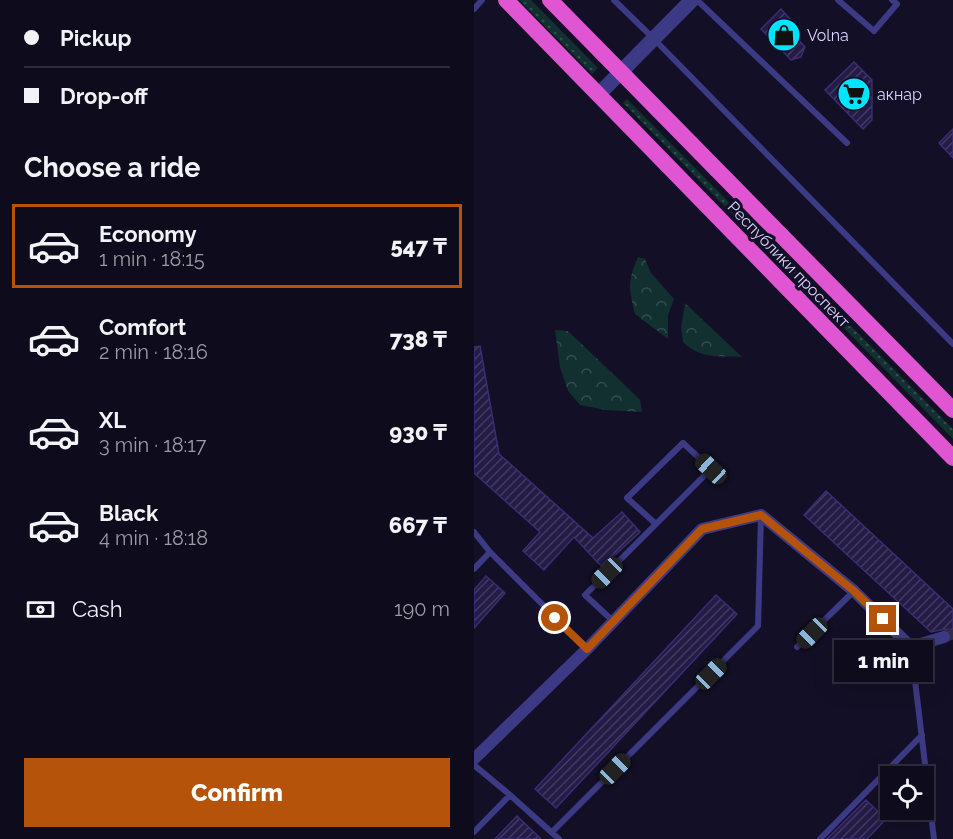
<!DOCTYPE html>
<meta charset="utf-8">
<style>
:root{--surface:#0e0b1c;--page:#1c1929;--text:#f1f3f6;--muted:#9b9ba3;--line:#2e2b3b;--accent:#b45309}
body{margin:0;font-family:Raleway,sans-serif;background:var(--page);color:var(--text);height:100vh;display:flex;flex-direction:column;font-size:22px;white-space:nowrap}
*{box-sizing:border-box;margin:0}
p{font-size:20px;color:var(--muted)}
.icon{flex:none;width:33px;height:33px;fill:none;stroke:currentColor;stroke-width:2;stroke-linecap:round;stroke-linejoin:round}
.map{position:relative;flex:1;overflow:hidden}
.sheet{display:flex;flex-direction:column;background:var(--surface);width:474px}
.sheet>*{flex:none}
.guide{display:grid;align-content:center;height:132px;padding:0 24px;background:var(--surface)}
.fabs{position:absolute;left:406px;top:766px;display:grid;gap:12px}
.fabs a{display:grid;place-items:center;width:54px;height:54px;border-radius:0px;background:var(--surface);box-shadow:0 6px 24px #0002,0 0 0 2px var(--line);font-size:30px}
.end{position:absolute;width:27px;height:27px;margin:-14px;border:8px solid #b45309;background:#fff;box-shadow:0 0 0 3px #fff}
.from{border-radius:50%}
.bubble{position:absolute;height:42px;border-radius:0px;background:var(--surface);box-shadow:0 6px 24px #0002,0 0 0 2px var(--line);font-size:20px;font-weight:800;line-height:42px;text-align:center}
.car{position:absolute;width:18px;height:36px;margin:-18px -9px;border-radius:8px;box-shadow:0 0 4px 2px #0007;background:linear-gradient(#222 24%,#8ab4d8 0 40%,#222 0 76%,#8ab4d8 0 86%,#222 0)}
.guide b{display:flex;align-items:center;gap:21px;height:57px;font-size:22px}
.guide b+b{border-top:2px solid var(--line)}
.guide i{width:15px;height:15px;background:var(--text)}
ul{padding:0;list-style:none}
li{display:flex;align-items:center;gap:18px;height:84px;margin:0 12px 9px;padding:0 12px;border:3px solid transparent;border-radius:0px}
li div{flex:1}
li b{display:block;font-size:22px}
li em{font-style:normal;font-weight:800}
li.active{border-color:var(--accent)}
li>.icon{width:54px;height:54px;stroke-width:1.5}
h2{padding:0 24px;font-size:27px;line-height:72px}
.pay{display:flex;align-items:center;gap:15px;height:66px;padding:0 24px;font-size:22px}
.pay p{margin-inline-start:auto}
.action{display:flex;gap:12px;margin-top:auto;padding:12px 24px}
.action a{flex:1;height:69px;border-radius:0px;background:var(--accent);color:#fff;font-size:24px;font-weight:800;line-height:69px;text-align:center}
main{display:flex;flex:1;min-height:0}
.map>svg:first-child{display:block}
.grass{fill:url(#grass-dots)}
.forest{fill:url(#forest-crowns)}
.building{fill:url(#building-hatch);stroke:#3b2d73;stroke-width:1.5}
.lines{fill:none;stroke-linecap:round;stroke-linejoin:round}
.minor-tunnel{stroke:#312d47;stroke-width:12;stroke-dasharray:12 6;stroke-linecap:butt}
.service{stroke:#3d3a85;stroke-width:6}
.minor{stroke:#3d3a85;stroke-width:12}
.tertiary{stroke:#3d3a85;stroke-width:15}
.trunk{stroke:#e055d1;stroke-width:16}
.route{stroke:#b45309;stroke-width:8}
.labels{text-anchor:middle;stroke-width:6;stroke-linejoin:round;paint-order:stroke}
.poi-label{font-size:16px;fill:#d9d4ff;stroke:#130f26;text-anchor:start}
.street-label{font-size:16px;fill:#d9d4ff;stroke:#130f26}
</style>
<main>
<section class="sheet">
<div class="guide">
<b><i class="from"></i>Pickup</b>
<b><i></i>Drop-off</b>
</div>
<h2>Choose a ride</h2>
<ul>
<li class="active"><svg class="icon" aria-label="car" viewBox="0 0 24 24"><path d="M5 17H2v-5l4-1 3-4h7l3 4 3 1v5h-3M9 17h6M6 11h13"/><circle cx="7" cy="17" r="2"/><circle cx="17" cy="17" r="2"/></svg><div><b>Economy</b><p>1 min · 18:15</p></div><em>547 ₸</em></li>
<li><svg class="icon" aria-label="car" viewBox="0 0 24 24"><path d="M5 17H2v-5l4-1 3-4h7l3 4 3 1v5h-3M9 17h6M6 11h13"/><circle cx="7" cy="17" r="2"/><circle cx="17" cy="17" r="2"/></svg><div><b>Comfort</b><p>2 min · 18:16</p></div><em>738 ₸</em></li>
<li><svg class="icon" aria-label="car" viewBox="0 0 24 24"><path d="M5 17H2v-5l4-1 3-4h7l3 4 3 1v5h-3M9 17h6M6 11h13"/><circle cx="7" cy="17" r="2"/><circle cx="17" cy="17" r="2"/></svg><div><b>XL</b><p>3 min · 18:17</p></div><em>930 ₸</em></li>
<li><svg class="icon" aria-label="car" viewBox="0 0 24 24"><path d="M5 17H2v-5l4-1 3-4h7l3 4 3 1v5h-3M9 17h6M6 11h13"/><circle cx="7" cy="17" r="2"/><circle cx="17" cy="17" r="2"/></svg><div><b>Black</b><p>4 min · 18:18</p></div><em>667 ₸</em></li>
</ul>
<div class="pay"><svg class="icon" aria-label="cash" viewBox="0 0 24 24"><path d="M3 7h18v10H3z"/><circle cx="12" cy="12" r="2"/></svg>Cash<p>190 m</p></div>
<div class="action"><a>Confirm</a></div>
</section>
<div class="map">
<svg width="479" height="839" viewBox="0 0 479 839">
<defs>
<pattern id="grass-dots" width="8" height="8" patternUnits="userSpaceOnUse" patternTransform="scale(1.5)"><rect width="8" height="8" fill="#12302f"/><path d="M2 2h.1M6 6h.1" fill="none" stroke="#344d4e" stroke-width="1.8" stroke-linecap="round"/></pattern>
<pattern id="forest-crowns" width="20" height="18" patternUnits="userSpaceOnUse" patternTransform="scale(1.5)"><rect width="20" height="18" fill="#12302f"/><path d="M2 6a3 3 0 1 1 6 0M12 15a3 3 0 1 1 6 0" fill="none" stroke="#344d4e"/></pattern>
<pattern id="building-hatch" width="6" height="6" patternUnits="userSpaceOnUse" patternTransform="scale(1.5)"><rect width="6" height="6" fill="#241b47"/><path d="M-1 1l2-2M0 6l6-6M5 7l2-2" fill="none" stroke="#433b63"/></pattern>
</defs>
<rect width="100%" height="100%" fill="#130f26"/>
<path class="grass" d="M45 0H57L124 68 118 74Z
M153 99 479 429V439L149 103Z"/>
<path class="forest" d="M164 257 171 259 177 273 200 299 194 315V339L161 314C155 289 153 282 164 257Z
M211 303 268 357C245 356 226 359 209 342L207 328Z
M81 330 94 331 156 390 166 400 168 412 132 410 106 405 94 391 86 367Z"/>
<path class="building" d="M307 9 317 20 320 35 331 47 327 57 317 60 287 29Z
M380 62 398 80V120L389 129 351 90Z
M479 129V158L465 143Z
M6 346 25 454 119 538 148 512 166 532 128 567 100 537 70 570 49 551 66 532 0 473V347Z
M352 491 479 609V639L476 631 472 629 457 632 330 515Z
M12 576 31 593 0 628V590Z
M242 595 263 614 82 808 61 789Z
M392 800 412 819 393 839H353Z
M43 816 67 839H21Z"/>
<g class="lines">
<path class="minor-tunnel" d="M470 637 479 633"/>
<path class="service" d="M140 0 179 38 479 344
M223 0 373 143
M364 0 400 31 423 4 418 0
M0 9 8 0
M0 532 16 552 0 569
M16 552 113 649
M139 621 111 595 237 469 209 443 153 498 182 524
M323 647 380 591
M437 647 460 839
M0 765 36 795 0 832
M36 795 85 839
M78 832 284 626 287 516
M346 839 448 735"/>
<path class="minor" d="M0 759 113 649 228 529 287 515 380 591 437 647 470 637"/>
<path class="tertiary" d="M124 95 218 0"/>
<path class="trunk" d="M32 0 479 458
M76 0 479 410"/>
</g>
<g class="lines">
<path class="route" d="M81 618 113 649 228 529 287 515 380 591 409 619"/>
</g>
<defs>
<symbol id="shop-disc" viewBox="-11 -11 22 22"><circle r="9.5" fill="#00e5ff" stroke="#130f26"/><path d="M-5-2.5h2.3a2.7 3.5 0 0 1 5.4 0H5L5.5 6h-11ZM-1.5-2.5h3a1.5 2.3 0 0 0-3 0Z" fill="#111"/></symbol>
<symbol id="supermarket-disc" viewBox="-11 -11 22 22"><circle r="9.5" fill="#00e5ff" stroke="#130f26"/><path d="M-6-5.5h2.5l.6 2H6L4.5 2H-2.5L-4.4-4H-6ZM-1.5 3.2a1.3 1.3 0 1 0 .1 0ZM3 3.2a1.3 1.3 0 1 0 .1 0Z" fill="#111"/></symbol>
</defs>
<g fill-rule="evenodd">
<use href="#shop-disc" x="291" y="16" width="38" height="38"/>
<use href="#supermarket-disc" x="361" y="75" width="38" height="38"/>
</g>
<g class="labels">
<g class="poi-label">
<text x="333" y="41">Volna</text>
<text x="403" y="100">акнар</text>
</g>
<g class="street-label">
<text transform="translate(315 264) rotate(46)" y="6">Республики проспект</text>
</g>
</g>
</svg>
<div class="fabs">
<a><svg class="icon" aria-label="locate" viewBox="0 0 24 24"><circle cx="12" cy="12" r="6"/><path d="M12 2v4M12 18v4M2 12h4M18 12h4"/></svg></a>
</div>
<i class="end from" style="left:81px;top:618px"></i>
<i class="end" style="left:409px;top:619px"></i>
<div class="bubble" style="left:360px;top:640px;width:99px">1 min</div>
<i class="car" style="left:237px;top:469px;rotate:313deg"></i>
<i class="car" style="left:133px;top:573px;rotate:225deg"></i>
<i class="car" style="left:338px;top:633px;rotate:225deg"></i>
<i class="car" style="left:237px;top:674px;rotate:45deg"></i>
<i class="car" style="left:141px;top:769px;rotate:45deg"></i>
</div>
</main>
